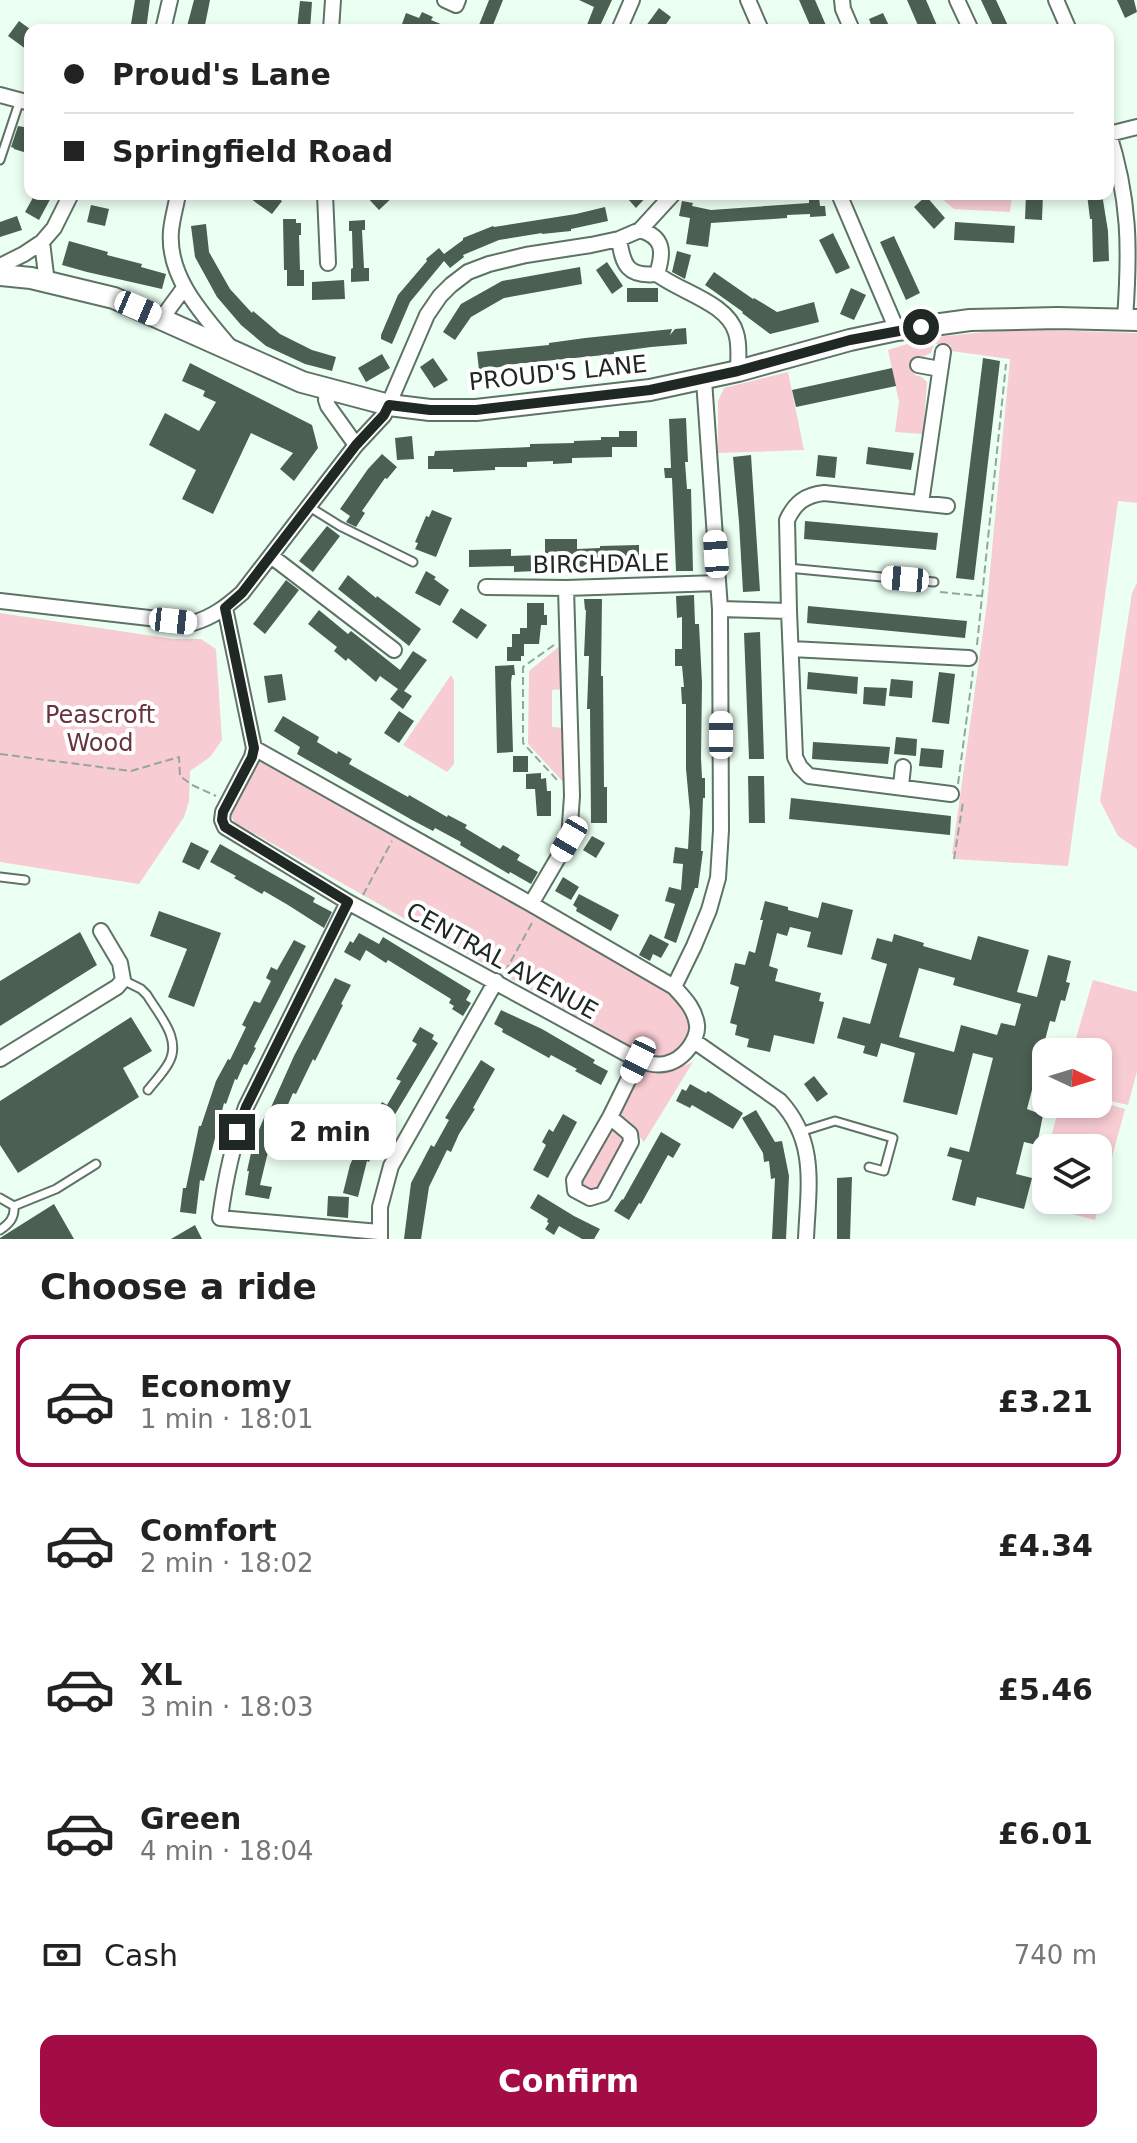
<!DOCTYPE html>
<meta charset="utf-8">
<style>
:root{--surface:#fff;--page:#f2f2f2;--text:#222;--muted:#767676;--line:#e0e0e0;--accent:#a40c45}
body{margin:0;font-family:"DejaVu Sans",sans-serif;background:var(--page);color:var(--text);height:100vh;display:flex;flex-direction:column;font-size:30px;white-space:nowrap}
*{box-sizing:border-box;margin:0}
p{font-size:26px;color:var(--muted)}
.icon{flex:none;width:44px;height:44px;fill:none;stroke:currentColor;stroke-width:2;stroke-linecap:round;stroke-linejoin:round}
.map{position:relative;height:1239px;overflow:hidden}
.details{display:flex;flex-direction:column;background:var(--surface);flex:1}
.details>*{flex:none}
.top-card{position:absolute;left:24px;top:24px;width:1090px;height:176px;border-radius:16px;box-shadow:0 4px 12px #0003;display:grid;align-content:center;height:176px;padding:0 40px;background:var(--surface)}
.needle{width:52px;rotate:94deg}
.fabs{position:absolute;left:1032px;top:1038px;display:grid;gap:16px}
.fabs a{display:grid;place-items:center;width:80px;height:80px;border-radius:16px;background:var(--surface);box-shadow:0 4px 12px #0003;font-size:40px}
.end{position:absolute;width:36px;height:36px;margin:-18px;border:10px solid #202823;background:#fff;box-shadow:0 0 0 4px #fff}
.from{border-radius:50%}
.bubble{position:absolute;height:56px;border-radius:16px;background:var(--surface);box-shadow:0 4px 12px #0003;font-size:26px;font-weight:700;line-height:56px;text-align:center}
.car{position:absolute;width:24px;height:48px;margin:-24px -12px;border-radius:10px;box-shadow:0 0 6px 2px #0007;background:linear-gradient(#fff 24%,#345 0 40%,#fff 0 76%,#345 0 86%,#fff 0)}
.top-card b{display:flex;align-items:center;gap:28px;height:76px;font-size:30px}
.top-card b+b{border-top:2px solid var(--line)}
.top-card i{width:20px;height:20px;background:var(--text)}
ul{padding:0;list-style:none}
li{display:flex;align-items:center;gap:24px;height:132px;margin:0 16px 12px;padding:0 24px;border:4px solid transparent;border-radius:16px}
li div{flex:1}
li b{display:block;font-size:30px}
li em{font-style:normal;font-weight:700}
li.on{border-color:var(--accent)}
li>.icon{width:72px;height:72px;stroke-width:1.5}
h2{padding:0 40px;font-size:36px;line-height:96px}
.pay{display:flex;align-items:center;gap:20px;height:88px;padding:0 40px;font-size:30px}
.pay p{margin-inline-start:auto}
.action{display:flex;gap:16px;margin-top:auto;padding:16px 40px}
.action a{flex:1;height:92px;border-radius:16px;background:var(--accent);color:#fff;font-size:32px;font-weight:700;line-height:92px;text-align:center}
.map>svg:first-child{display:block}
.green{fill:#f7ccd2}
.building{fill:#4b5f53;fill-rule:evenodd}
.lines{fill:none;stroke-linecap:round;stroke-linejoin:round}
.lane-casing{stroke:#5e7266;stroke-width:11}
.street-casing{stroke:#5e7266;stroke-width:18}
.secondary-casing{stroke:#5e7266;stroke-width:24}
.path{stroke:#97a59c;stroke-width:2;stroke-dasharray:8 4;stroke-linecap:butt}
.lane{stroke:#fff;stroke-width:7}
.street{stroke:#fff;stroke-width:14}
.secondary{stroke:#fff;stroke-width:20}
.route{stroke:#202823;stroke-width:10}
.labels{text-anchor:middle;stroke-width:8;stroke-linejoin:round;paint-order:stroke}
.street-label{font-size:24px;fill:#202823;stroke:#fff}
.park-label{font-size:24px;fill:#69333e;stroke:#fff}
</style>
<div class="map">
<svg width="1137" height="1239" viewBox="0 0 1137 1239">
<rect width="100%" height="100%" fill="#ecfff3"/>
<path class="green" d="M936 194H1012L1010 212 954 209Z
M1015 329 1137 333V503L1118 501 1068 866 954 859 956 855 952 854 987 603 1010 359 951 351V345L934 344 931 353 917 360 915 375 922 377 927 382 923 434 895 432 899 402 888 350 926 338Z
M788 372 804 450 718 453V401L724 388Z
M1137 583V849L1118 836 1100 801 1132 593Z
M0 613 173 639H201L216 649 222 740 210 757 190 771 189 801 184 817 139 884 0 862Z
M561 645 563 689 552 690V727L564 728 566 785 528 744 529 671Z
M451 675 454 681V764L447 772 403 745Z
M261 762 660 986C683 1004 696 1015 685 1045L665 1059H652L234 822 230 812 257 764Z
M1093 980 1137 992V1071L1128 1105 1098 1098V1052H1072Z
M693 1062 644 1142C636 1132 626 1124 621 1113L637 1079 644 1072 676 1069Z
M1098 1101 1125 1109 1095 1220 1034 1204 1046 1157V1200H1098V1148H1048L1060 1104H1098Z
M616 1128 623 1135V1142L598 1190 590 1192 580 1186V1181L608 1131Z"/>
<path class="building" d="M135 0H150L146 30H130Z
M194 0H210L204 30H186Z
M489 0H503L491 30H477Z
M579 0H612L598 30H585L594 7Z
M799 0H815L828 30H812Z
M907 0H926L939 30H920Z
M981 0H996L1010 30H995Z
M1117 0H1134L1137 12 1125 18Z
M300 1 312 2 310 30H297Z
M659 8 671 17 662 30H643Z
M422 12 433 17 431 20 455 30H410L411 28 402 24 406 13 419 18Z
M883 13 891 30H873L869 19Z
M19 21 30 29V52L8 36Z
M18 126 30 128V143L27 153 14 149V148L11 147Z
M35 194H53L39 220 25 212Z
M244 194H272L282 201 272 214Z
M364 194H396L379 210Z
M633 194H649L636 208 628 199Z
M1026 194H1043L1042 220 1025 219Z
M1087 194H1102L1108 231 1109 261 1093 262 1092 219H1090Z
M926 196 945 218 934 229 914 207Z
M819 198 820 206H825L826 216 810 217V214L787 215V218L711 223 708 247 686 244 690 218 679 216 682 201 693 203 692 206 711 210 809 203V199Z
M91 205 109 209 105 226 87 222Z
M605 207 608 221 571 229V231L542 234V233L499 240 463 255 464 257 450 268 444 261 410 302 392 344 381 339V335L398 295 427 261 426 259 439 248 444 254 463 240V238L493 226 494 227 576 214Z
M17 216 22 230 0 237V222Z
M283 219H296V223H301V235H299L300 270H304V286H287V270H284Z
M365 220V230H362L364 268H369V281L351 282V269L353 268 352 231H349V221Z
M955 222 1015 226 1014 243 954 240Z
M206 224 209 252 230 289 252 313 253 311 280 334 312 350 336 357 332 371 305 364 266 346 241 325 217 297 195 257 191 226Z
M833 233 850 268 836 274 819 240Z
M894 236 920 293 906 300 880 242Z
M69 241 108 252 107 255 142 264 141 267 166 274 162 289 87 272 62 265Z
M677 251 691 255 685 279 672 272Z
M607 262 623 286 612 294 596 270Z
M580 267 582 284 504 298 471 317 455 340 443 332 461 304 502 281Z
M714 272 753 299 754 298 777 312 814 302 819 322 770 334 742 313 743 312 705 285Z
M344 280 345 299 312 300V282Z
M627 288H658V302H627Z
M851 288 866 295 854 320 840 314Z
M686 328 687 344 651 347 614 352V354L506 365V366L479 370 477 352 549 345V343L585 338 672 329 670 335 675 329Z
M382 354 390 368 366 382 358 368Z
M433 358 448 380 434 388 420 367Z
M983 358 1000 361 974 580 956 578Z
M190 363 312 425 318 448 294 481 280 469 293 453 251 433 213 514 182 499 196 470 149 445 165 413 199 431 216 402 203 396 205 391 182 381Z
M892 368 896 386 796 407 792 390Z
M686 418 688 462H685L687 489H691L693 571H676L672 478H665L664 468H671L669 419Z
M619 431H637V447H612V457L572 458V463L553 464V461L527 462V467H495V470L453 472V469H428V456H434L435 451 530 447V444L574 443V441L601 440V437H619Z
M412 436 414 459 397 460 395 438Z
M868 447 914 453 911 470 866 464Z
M382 454 397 467 387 479 385 478 362 511 365 513 356 527 346 522 350 516 340 509 368 469Z
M751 455 760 591 743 592 739 522 733 457Z
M818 455 837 457 835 478 816 476Z
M432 510 452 518 436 557 415 549 418 543 415 542 426 516 429 517Z
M805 521 938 533 936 550 804 539Z
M327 526 340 536 313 572 299 561Z
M545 539H577V549L600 548V546L639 545V570H601V568L514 572V566L469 567V550L511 549V556L537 555V552H545Z
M426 571 436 577 434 579 449 590 440 606 415 593Z
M348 575 376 598 377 596 421 629 409 646 338 589Z
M286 580 299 590 265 634 253 624Z
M694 595 695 624H699L702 683 701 758 702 778H705V798H703L701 851H703L698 888H695L676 943 664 938 675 904 665 901 669 887 681 890 683 864 673 863 675 847 688 849 690 812 686 769V704H682L681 687H684L682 666H675V649H682V617L677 618 676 596Z
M584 599H602L601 676H603L604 787H607V823H591L590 709H587L589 656H584L586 610H585Z
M527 603H544V615H547V625H541L539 644H524V656H521V661H507V647H512V634H520V628H527Z
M808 606 967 621 965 638 807 623Z
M461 608 487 625 477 639 452 622Z
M319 610 348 634 351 631 400 670 413 651 427 660 404 691 412 696 403 709 390 699 398 689 380 676 376 682 348 658 346 661 334 651 337 647 308 624Z
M760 632 764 759H749L744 633Z
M514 665 515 675H512L511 682 513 752 497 753 495 666Z
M808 672 858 677 857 694 807 689Z
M939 672 955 674 949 724 932 722Z
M282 674 286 700 268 703 264 676Z
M891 679 913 681 912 698 889 696Z
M864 687 887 688 885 706 863 704Z
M399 711 414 721 399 743 384 733Z
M283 716 319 737 317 742 337 754 338 751 352 759 349 764 408 797 409 795 447 817 448 815 467 825 465 828 500 849 503 845 520 855 517 860 538 872 531 884 510 872 509 874 460 845 461 842 435 828 433 831 412 820 297 754 300 747 274 731Z
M896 737 917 739 916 756 894 754Z
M813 742 890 747 888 764 812 759Z
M921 748 944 750 942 768 919 766Z
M513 756H528V772H513Z
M541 773V779L546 778 547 791H551V816H537L535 789H526V774Z
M748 776H764L765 823H749Z
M791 798 951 816 950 835 789 819Z
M592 836 605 843 596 858 583 850Z
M191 842 209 851 199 870 182 862Z
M220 844 315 898 313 902 332 912 324 928 288 905 264 891 262 894 234 878 236 876 210 862Z
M563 877 579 887 571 900 555 891Z
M579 894 619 915 611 931 576 911 577 908 573 905Z
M765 901 788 907V910L818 918 822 902 853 910 842 955 807 947 811 932 790 927 787 936 777 933 769 966 778 969 775 981 821 993 819 1001 824 1002 814 1044 774 1035 770 1052 747 1047 749 1039 735 1035 737 1025 730 1023 739 987 730 984 735 963 745 965 749 951 755 953 763 920H760Z
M159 911 221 933 194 1007 168 997 187 949 150 936Z
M80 932 97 965 0 1026V981Z
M359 933 379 944 383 937 471 991 466 1000 471 1003 463 1016 452 1009 454 1006 449 1003 451 999 388 960 386 963 366 950 360 961 344 952 350 941 353 943Z
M650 934 669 944 661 958 653 954 650 961 639 955Z
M894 934 924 943 923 946 971 960 978 936 1029 950 1017 992 1037 997 1048 955 1071 961 1066 982 1070 983 1065 1001 1061 1000 1055 1022 1050 1021 1027 1109 1043 1115 1037 1145 1024 1142 1016 1174 1032 1178 1024 1209 977 1197 975 1206 952 1200 962 1160 947 1156 950 1147 969 1152 993 1058 973 1053 957 1115 903 1102 915 1053 881 1043 877 1057 863 1053 865 1046 837 1038 843 1017 870 1024 887 964 871 959 877 938 892 942ZM919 968 955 978 953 985 1021 1004 1015 1026 1001 1023 997 1035 961 1025 954 1052 899 1037Z
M294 940 306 946 254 1047 256 1048 247 1065 244 1064 237 1080 235 1079 226 1104 224 1103 204 1181 200 1180 196 1214 180 1212 183 1188H186L199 1126H201L216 1081 228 1059 230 1060 246 1027 242 1025 254 1001 260 1003 271 981 266 978 271 967 277 970Z
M335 978 351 985 341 1004 343 1005 315 1061 313 1059 296 1094 293 1093 276 1132 267 1156 260 1185 272 1187 269 1199 245 1195 249 1171H247L253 1144 266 1113 268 1114 294 1056Z
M501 1010 542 1029 595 1060 593 1063 608 1071 601 1085 575 1071 577 1069 551 1055 549 1058 502 1032 503 1029 494 1024Z
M131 1017 152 1051 123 1068 139 1097 18 1173 0 1145V1101Z
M420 1027 434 1035 432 1039 438 1043 382 1136 380 1135 369 1162 367 1161 358 1197 343 1193 350 1165 361 1140 382 1102 387 1105 401 1081 396 1079 417 1044 412 1041Z
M481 1060 495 1069 473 1108 475 1109 459 1134 451 1152 447 1150 429 1187 421 1239H404L411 1183 431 1145 434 1147 449 1120 445 1118Z
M814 1076 828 1094 817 1102 804 1084Z
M690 1084 706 1093 708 1091 743 1113 733 1129 692 1105 690 1108 676 1101 682 1089 686 1091Z
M756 1110 775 1142 782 1141 789 1176 786 1239H772L775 1178 771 1179 769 1161 764 1162 763 1153 742 1118Z
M563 1114 577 1122 548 1178 533 1170 546 1145 542 1142 549 1129 553 1132Z
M661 1132 681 1144 673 1158 668 1155 641 1204 639 1203 629 1220 614 1211 622 1199 623 1200Z
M852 1177 850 1239H837V1178Z
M538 1194 574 1216 600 1229 594 1239H582L559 1226 554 1235 545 1229 549 1223 547 1222 548 1219 530 1208Z
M328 1196 349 1197 348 1218 327 1216Z
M54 1204 74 1239H0V1238Z
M195 1225 202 1239H171Z"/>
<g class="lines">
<defs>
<path id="lane" d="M0 160 20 100
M308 506 340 526 413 562
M788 568 934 582
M0 877 25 880
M123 980 141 989 147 995C159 1015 183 1040 168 1064 163 1073 155 1081 148 1090
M800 1132 835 1121 893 1138 884 1171 869 1167
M0 1198 14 1206C15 1218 9 1224 0 1230
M14 1206 56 1189 96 1164"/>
<path id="street" d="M445 0 456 5 458 0
M748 0 761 30
M842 0 843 9 852 30
M957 0 971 30
M1056 0 1069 30
M163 30 170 0
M331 30 333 0
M619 30 632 0
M0 95 30 103
M1108 131C1130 199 1130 249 1125 319
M1109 134 1137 127
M178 194C176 206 172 219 171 231 167 277 203 315 230 347
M325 194 328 263
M839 194 897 330
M619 239C623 265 627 277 657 274 664 252 664 237 640 230
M0 266 24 254 42 242
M657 274C680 292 728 303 736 333 740 345 738 359 738 371
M47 283 42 242 54 228 71 194
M162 318 184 288
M918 365 940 369
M327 389 326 400 328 406 356 445
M921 503 943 352
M271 556 394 650
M486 587 566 588 718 583
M0 601 193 623C213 617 226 607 242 593L356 445 384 415 427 315 440 296 451 285 468 272 489 264 526 255 591 245 619 239 640 230 673 194
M225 608 254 748 252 757 223 812 222 820 225 827 348 902 638 1060C658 1068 675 1066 689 1048 694 1041 698 1034 697 1025 695 1009 685 999 674 987L531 904 254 748
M720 609 789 611 787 520C795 503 805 495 824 493L947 506
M789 611 795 757 800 767 809 776 951 794
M791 649 969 658
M901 786 903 767
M348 902 246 1107C233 1143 225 1180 220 1218L379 1232
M531 904 569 839 572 796 566 588
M674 987 694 946 709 910 718 878 721 830 720 609 704 380
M694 1041 780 1101C818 1142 808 1188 806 1239
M0 1059 117 987 123 980 120 963 101 931
M610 1117 630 1134 631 1142 603 1194 590 1198 575 1190 574 1180 610 1117 638 1060
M380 1239V1207L391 1166 496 981"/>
<path id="secondary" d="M0 275 31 278 114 298 302 382 389 405 430 410H476L650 390 738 371 850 340 897 330 970 320 1057 318 1137 320"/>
</defs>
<use href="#lane" class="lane-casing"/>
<use href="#street" class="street-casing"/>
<use href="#secondary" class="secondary-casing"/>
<path class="path" d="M940 592 982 596
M554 645 523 667V743L558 781
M977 645 1006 364
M0 754 131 771 179 757 180 776 192 785 216 796
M958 784 973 671
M954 859 963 802
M363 895 392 841
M505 972 533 921"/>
<use href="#lane" class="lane"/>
<use href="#street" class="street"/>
<use href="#secondary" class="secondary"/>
</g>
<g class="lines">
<path class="route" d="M237 1132 246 1107 348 902 225 827 222 820 223 812 252 757 254 748 225 608 242 593 356 445 384 415 389 405 430 410H476L650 390 738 371 850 340 921 327"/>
</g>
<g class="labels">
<g class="street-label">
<text transform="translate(558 373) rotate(-6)" y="8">PROUD'S LANE</text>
<text transform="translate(601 564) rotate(-1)" y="8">BIRCHDALE</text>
<text transform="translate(502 961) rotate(29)" y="8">CENTRAL AVENUE</text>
</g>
<g class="park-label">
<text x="100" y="723">Peascroft<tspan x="100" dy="28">Wood</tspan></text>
</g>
</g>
</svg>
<div class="fabs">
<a><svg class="needle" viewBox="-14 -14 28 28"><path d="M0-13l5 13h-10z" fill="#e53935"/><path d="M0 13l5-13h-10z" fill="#767676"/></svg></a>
<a><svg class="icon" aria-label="layers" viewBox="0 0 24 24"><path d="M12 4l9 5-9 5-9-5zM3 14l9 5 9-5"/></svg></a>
</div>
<i class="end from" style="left:921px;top:327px"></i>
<i class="end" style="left:237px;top:1132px"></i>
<div class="bubble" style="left:264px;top:1104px;width:132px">2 min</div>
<i class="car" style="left:138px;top:308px;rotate:113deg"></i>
<i class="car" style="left:716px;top:554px;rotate:356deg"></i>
<i class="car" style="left:905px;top:579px;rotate:275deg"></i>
<i class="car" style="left:173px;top:621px;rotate:96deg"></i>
<i class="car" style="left:721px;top:735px;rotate:0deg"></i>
<i class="car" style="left:569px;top:839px;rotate:210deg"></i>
<i class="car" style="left:638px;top:1060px;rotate:206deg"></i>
<div class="top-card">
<b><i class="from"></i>Proud's Lane</b>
<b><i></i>Springfield Road</b>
</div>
</div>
<section class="details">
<h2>Choose a ride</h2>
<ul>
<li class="on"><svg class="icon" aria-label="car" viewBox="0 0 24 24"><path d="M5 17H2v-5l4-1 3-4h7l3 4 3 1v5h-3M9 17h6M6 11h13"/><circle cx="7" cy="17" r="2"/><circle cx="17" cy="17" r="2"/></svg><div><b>Economy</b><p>1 min · 18:01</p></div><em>£3.21</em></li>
<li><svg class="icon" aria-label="car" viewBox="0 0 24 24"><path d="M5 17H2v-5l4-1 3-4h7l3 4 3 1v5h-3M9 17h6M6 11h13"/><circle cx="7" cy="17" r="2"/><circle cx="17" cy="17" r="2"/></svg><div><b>Comfort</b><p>2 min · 18:02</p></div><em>£4.34</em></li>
<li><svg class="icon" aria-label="car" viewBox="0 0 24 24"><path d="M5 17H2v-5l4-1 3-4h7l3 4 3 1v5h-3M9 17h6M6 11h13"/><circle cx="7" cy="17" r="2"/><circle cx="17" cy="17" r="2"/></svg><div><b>XL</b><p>3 min · 18:03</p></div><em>£5.46</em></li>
<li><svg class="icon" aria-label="car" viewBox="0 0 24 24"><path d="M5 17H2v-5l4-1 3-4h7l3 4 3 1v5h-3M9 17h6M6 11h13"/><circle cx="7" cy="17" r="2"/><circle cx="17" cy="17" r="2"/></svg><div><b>Green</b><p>4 min · 18:04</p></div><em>£6.01</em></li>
</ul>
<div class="pay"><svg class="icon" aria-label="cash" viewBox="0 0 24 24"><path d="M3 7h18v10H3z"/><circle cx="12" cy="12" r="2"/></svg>Cash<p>740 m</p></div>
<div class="action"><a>Confirm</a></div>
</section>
